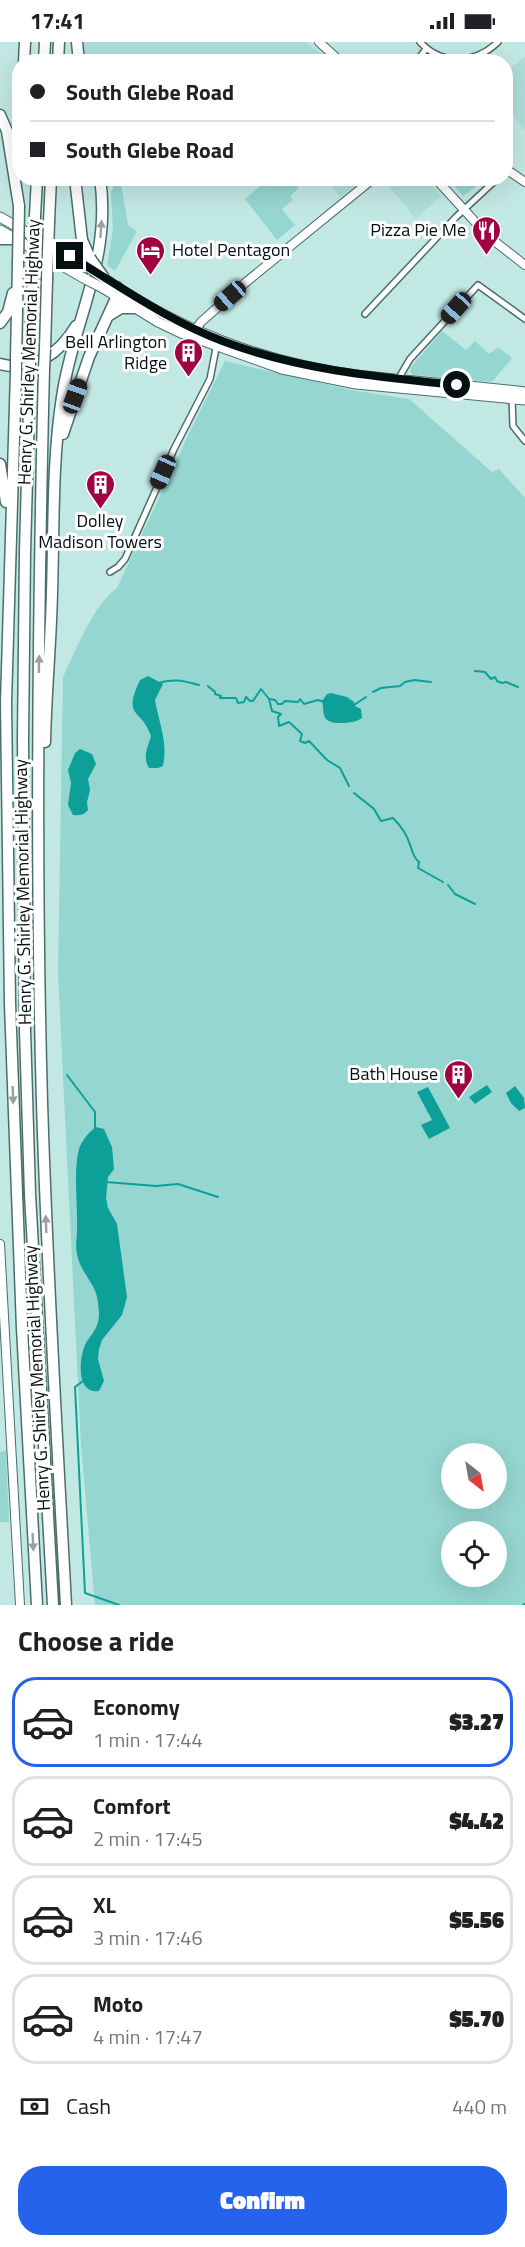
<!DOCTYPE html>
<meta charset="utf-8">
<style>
:root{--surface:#fff;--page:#f6f6f6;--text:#202124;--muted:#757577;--line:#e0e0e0;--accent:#2563eb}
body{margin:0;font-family:"Titillium Web",sans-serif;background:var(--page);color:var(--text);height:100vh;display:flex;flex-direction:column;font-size:22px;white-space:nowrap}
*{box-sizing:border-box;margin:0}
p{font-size:20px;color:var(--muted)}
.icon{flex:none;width:33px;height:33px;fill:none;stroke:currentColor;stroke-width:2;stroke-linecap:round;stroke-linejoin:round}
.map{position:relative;height:1563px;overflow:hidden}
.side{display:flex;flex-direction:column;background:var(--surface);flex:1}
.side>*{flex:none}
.hud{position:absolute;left:12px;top:12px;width:501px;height:132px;border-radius:24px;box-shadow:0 6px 24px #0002;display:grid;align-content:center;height:132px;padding:0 18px;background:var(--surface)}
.needle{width:39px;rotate:149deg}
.fabs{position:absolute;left:441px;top:1401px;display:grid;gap:12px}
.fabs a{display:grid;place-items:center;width:66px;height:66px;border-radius:50%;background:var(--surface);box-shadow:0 6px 24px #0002;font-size:30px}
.end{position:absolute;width:27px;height:27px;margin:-14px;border:8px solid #041110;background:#fff;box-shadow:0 0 0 3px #fff}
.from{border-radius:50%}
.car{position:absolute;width:18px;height:36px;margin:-18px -9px;border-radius:8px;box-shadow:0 0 4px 2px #0007;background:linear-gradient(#222 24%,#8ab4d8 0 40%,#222 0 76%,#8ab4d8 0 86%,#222 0)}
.hud b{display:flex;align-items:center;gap:21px;height:57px;font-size:22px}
.hud b+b{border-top:2px solid var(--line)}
.hud i{width:15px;height:15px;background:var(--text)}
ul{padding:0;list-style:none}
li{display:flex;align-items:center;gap:18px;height:90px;margin:0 12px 9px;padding:0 6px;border:3px solid var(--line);border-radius:24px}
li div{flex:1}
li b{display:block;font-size:22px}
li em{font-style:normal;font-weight:800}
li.selected{border-color:var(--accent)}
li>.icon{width:54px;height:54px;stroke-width:1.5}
h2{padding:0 18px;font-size:27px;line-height:72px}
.pay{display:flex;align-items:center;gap:15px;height:66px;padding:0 18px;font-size:22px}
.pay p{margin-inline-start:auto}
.cta{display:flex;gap:12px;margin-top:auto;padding:12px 18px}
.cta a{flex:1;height:69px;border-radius:24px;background:var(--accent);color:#fff;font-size:24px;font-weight:800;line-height:69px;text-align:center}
.status{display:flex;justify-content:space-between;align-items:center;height:42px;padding:0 30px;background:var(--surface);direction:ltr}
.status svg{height:16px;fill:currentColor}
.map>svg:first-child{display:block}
.built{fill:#aeded9}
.green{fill:#95d6d0;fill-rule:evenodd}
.water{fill:#0da098}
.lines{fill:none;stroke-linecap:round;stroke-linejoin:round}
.stream{stroke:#0da098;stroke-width:2}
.street-casing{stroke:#4b6e6a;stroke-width:8}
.secondary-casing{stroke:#4b6e6a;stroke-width:10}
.primary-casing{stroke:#4b6e6a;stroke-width:11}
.highway-casing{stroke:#4b6e6a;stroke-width:13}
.street{stroke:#fff;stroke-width:5}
.secondary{stroke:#fff;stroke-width:8}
.primary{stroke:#fff;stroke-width:9}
.highway{stroke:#fff;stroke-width:10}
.primary-bridge-casing{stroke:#4b6e6a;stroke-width:11;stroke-linecap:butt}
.highway-bridge-casing{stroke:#4b6e6a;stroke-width:13;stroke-linecap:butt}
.primary-bridge{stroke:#fff;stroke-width:9}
.highway-bridge{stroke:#fff;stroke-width:10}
.oneway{fill:#9ba09f}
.route{stroke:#041110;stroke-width:8}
.labels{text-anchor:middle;stroke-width:6;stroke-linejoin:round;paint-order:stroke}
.poi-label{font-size:18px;fill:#041110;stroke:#fff;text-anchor:end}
.street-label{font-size:18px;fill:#041110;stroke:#fff}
</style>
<div class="status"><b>17:41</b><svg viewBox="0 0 49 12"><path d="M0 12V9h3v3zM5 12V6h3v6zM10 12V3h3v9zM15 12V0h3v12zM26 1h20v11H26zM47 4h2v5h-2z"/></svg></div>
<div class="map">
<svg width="525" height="1563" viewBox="0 0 525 1563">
<rect width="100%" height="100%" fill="#c2e8e4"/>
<path class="built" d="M84 0H306L329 19H86Z
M525 14V88L506 65V30Z
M326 137H364L340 155Z
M383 137H427L441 154 416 177Z"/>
<path class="green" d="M117 137 121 141 128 183 137 189 115 229 107 223 113 188 111 150Z
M268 137 273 140 278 137H291L299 146 290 154 293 158 282 167 295 183 277 198 245 157Z
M449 137H486L463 154Z
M442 289 466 308 475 299 489 312 498 305 512 316 492 340 413 333 410 330 411 325Z
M225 319 351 348 409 357 492 430 499 427 525 456V1563H95L81 1404 58 931 63 635C76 608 93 563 117 546L191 387ZM452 1412H496V1456H452ZM452 1490H496V1534H452Z
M6 1409 9 1480H0V1410Z"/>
<path class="water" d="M148 634 163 642 155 658C159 681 168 700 163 724L158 726H149C142 715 148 705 151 694 141 665 122 677 140 638Z
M331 651 347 655 354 660 355 664 361 667 362 676C356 681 332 684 326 677 322 672 324 664 322 659L327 652Z
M80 707 92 712 96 722 88 737 90 748 87 760 88 768C84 773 79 774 73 773L68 763 71 741 68 728 75 711Z
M487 1043 492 1050 475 1062 469 1055Z
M515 1044 524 1056 525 1066 519 1069 511 1061 506 1051Z
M428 1045 450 1086 429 1097 421 1083 432 1078 417 1050Z
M96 1085 104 1087 112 1105 114 1127 108 1135 106 1156 108 1166 117 1182 127 1255 122 1273 102 1298 99 1307 98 1317 104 1339 99 1349C76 1352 79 1317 85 1303 88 1296 95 1290 97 1283 100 1276 99 1268 98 1261 97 1242 80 1231 77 1212 75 1204 77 1196 77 1189 78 1165 73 1129 79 1107 82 1098 89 1090 96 1085Z"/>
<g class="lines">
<path class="stream" d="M475 629 485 630 491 637 495 635 497 639 502 641 506 640 518 645
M158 641C173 636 184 639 199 643
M208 644 215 650V652L221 654 220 656H236L238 661 244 660 246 655 250 659H253L261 647 269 657 275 658 278 662H282L285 659 298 660 300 657 304 662 318 658 324 660
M373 650 381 646 400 644 405 640 414 638 431 640
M269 657 272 669 281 672 278 675 279 684 289 680 302 692 300 699 305 701 309 699 327 718 340 726 349 744
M354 663 366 655
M354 751 374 767 381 779 393 776C401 784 407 792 410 803 413 810 413 815 419 820L418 826 443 840
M448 843 455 852 475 862
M67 1033 95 1070V1088
M106 1140 156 1144 178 1142 218 1155
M83 1339 75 1345 85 1551 119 1563
M523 1563 525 1562"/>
<defs>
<path id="street" d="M420 0C442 24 475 22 498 0
M416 20 426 7
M365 272 456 175 498 136
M397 339 410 317 478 243 525 277
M512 356 513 384 525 399
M110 530 118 525 125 517 174 407 210 337 217 301"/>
<path id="secondary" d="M319 0 341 20
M506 127 525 140
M435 136 489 195 525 223
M193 291 201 280 245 241 374 136
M0 1202 20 1563"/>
<path id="primary" d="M0 175 89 226
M0 188 87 238
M104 236C178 288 268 322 357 333 413 340 469 343 525 350
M101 245 158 280 181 291 282 327 356 342 525 358"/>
<path id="highway" d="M77 0 79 20
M24 20 25 0
M44 20 45 0
M58 20 59 0
M0 73 7 89 19 164
M75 136 82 198 90 216
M35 174 37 136
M49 180 51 136
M0 197H15
M108 274 121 266H134
M0 281 8 270 13 251
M45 307 47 237
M30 314 33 228
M16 317 18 221
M0 322C33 331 60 311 76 284
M44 326C38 571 35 815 42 1060 47 1228 57 1395 66 1563
M16 330 6 660 10 962 22 1286 37 1563
M30 330 25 509 23 696 25 988 30 1152 53 1563
M63 392 89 315 117 254V245
M0 422 6 460
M45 700C46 650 51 600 52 550 54 485 52 419 62 355 73 279 112 218 100 136"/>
</defs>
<use href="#street" class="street-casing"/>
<use href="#secondary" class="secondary-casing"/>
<use href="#primary" class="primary-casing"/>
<use href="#highway" class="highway-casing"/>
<use href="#street" class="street"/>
<use href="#secondary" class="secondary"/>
<use href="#primary" class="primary"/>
<use href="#highway" class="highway"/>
<defs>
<path id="primary-bridge" d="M89 226 102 235
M87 238 101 245"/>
<path id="highway-bridge" d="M90 216 104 236
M18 221 19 164
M33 228 35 174
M47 237 49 180
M44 326 45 307
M16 330V317
M30 330V314"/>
</defs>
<use href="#primary-bridge" class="primary-bridge-casing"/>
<use href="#highway-bridge" class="highway-bridge-casing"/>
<use href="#primary-bridge" class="primary-bridge"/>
<use href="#highway-bridge" class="highway-bridge"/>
</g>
<defs><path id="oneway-solid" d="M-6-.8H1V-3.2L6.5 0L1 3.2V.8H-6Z" transform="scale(1.5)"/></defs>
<g class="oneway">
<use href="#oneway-solid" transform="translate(101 187) rotate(-86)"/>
<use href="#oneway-solid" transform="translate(39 622) rotate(-89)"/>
<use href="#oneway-solid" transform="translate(13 1053) rotate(88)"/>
<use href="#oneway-solid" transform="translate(46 1182) rotate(-92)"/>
<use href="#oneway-solid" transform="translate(33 1500) rotate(87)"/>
</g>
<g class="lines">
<path class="route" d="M70 214C121 245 169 279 225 300 300 328 378 335 457 343"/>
</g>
<defs>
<symbol id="restaurant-pin" viewBox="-11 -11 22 30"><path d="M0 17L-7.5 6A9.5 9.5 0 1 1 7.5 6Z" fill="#a10442" stroke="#fff"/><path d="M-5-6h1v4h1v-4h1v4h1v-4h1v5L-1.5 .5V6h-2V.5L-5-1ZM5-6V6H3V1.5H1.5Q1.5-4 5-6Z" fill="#fff"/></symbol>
<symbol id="hotel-pin" viewBox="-11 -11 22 30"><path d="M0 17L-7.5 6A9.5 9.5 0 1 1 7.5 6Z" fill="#a10442" stroke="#fff"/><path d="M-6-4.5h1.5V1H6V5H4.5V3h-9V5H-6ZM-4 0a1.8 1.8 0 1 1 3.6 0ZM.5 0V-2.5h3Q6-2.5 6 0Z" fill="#fff"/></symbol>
<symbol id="building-pin" viewBox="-11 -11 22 30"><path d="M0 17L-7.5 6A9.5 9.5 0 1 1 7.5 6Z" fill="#a10442" stroke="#fff"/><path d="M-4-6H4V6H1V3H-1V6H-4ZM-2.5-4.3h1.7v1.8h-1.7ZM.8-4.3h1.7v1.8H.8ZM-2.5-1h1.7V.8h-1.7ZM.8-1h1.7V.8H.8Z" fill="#fff"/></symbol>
</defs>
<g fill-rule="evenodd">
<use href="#restaurant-pin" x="470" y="172" width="33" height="45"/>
<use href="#hotel-pin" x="134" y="192" width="33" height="45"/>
<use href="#building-pin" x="172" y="294" width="33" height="45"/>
<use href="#building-pin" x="84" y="426" width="33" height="45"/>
<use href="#building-pin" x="442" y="1016" width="33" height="45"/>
</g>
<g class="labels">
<g class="poi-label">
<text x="466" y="194">Pizza Pie Me</text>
<text x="172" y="214" text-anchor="start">Hotel Pentagon</text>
<text x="167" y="306">Bell Arlington<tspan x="167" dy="21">Ridge</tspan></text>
<text x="100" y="485" text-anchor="middle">Dolley<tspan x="100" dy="21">Madison Towers</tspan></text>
<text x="438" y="1038">Bath House</text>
</g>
<g class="street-label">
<text transform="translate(29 310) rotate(-88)" y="6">Henry G. Shirley Memorial Highway</text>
<text transform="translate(23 850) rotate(-91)" y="6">Henry G. Shirley Memorial Highway</text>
<text transform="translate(37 1336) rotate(-93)" y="6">Henry G. Shirley Memorial Highway</text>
</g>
</g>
</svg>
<div class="fabs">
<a><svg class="needle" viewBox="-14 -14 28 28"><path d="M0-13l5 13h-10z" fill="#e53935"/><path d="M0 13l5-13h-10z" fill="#757577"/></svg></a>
<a><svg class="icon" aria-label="locate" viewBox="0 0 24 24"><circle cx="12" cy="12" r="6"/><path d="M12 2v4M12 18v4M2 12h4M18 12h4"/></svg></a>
</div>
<i class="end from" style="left:457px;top:343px"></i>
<i class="end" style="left:70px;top:214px"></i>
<i class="car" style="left:230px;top:254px;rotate:229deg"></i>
<i class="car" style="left:456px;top:266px;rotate:222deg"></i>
<i class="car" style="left:75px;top:354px;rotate:20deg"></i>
<i class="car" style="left:163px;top:430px;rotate:204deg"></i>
<div class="hud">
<b><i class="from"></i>South Glebe Road</b>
<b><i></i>South Glebe Road</b>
</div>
</div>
<section class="side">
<h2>Choose a ride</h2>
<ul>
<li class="selected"><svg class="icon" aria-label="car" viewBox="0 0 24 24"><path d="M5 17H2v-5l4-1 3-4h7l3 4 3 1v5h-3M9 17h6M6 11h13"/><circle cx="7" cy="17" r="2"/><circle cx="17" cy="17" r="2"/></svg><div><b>Economy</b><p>1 min · 17:44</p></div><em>$3.27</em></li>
<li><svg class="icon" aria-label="car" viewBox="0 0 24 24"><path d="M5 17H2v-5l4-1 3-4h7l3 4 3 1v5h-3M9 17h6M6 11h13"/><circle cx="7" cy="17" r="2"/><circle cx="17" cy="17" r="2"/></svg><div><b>Comfort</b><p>2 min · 17:45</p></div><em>$4.42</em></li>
<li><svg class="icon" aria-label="car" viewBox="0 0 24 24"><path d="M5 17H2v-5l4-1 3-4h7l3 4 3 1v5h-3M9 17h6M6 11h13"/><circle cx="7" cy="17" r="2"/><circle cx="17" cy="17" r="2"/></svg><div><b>XL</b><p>3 min · 17:46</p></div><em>$5.56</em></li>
<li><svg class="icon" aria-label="car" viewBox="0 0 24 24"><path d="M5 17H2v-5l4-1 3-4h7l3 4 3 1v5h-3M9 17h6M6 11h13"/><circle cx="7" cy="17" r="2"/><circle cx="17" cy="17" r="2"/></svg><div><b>Moto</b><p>4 min · 17:47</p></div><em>$5.70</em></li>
</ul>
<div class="pay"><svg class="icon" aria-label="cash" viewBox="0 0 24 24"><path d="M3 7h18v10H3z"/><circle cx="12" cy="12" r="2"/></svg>Cash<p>440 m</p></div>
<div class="cta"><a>Confirm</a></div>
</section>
